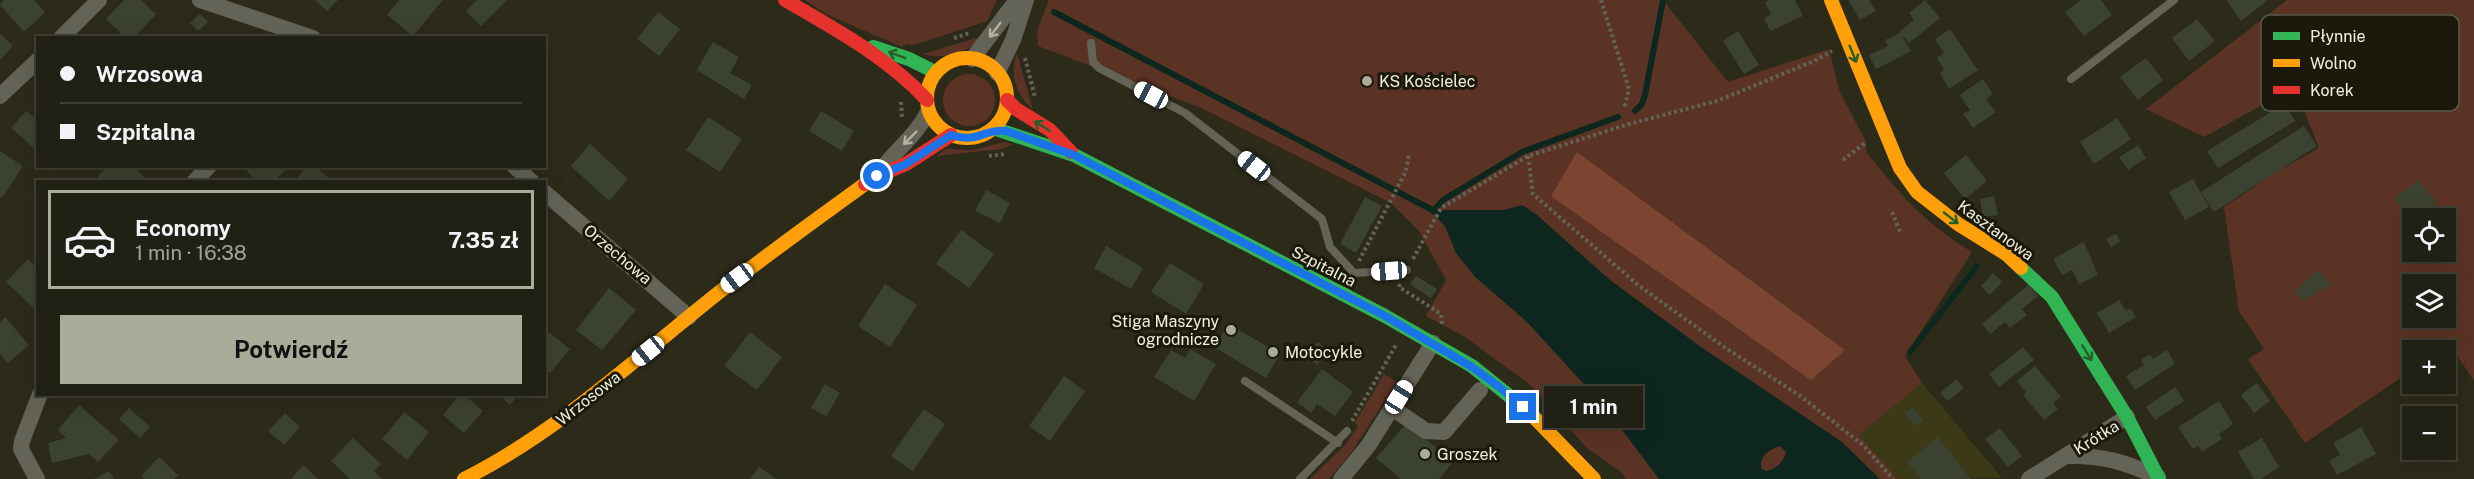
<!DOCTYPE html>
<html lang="pl">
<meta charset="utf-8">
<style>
:root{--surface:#212014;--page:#29281d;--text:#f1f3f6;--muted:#a2a3a0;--line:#3e3e34;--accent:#abab99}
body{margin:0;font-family:"Public Sans",sans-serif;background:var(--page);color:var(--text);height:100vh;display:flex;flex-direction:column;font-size:22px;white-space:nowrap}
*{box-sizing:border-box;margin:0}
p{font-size:20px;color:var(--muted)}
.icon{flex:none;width:33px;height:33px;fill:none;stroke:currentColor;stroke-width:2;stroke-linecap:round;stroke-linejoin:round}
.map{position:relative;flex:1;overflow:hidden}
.side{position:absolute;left:36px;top:180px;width:510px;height:216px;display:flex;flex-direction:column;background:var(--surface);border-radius:0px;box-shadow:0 6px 24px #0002,0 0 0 2px var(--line)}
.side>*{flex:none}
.banner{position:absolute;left:36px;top:36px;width:510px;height:132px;border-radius:0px;box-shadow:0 6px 24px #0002,0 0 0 2px var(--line);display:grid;align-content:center;height:132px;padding:0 24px;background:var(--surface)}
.tools{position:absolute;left:2402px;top:208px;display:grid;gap:12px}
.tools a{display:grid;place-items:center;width:54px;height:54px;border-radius:0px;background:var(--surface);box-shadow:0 6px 24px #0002,0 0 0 2px var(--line);font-size:30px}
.end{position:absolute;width:27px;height:27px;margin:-14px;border:8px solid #1a73e8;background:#fff;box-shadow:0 0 0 3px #fff}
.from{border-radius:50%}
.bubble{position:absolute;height:42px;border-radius:0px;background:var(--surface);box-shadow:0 6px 24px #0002,0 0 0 2px var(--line);font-size:20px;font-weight:700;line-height:42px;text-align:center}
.car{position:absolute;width:18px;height:36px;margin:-18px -9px;border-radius:8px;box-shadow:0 0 4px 2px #0007;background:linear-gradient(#fff 24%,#345 0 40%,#fff 0 76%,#345 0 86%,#fff 0)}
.banner b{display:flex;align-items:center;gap:21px;height:57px;font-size:22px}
.banner b+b{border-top:2px solid var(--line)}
.banner i{width:15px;height:15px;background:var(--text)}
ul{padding:10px 0 0;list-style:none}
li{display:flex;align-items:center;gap:18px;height:99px;margin:0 12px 9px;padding:0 12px;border:3px solid var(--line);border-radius:0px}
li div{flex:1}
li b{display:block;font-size:22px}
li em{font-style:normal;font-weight:700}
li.selected{border-color:var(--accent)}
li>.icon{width:54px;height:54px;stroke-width:1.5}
.cta{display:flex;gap:12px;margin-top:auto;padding:12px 24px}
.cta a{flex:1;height:69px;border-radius:0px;background:var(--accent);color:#111;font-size:24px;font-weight:700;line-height:69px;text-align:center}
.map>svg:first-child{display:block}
.built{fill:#3c3a16}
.green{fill:#5b3324;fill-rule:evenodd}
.forest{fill:#7c4531}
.water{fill:#0d271f;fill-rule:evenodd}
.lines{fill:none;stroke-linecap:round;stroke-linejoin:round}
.stream{stroke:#0d271f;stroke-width:6}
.building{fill:#3c4231}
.path{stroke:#636256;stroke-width:4;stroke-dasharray:3 3;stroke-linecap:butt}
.lane{stroke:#646357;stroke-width:8}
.street{stroke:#646357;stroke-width:16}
.fast{stroke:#30b455;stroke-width:14}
.slow{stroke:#ff9f0a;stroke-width:14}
.jam{stroke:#e5322d;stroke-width:14}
.oneway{stroke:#b1b1a1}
.oneway2{stroke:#245f2d}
.route{stroke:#1a73e8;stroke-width:8}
.poi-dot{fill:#abab99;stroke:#1a190c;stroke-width:2}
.labels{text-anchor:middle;stroke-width:6;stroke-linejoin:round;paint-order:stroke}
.poi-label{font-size:16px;fill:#f0f0de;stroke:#1a190c;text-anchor:start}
.street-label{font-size:16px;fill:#f0f0de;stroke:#1a190c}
.key{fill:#1a190c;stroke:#5a5a4b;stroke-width:1.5}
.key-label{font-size:16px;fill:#f0f0de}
</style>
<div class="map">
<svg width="2474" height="479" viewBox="0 0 2474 479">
<rect width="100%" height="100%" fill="#2c2b1a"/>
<path class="built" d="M1922 383 2002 478 1898 479 1859 435Z"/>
<path class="green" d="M805 0H997L987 21 914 45 907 44 902 47 826 14Z
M1049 0H1663L1728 82 1829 49 1839 90 1866 142V152C1900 194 1924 223 1972 252L1905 356 1922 383 1859 435 1898 479H1626L1621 472 1587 448 1529 384 1465 337 1426 316 1446 280 1419 231 1391 203 1199 107 1038 46 1037 31Z
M2287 0H2474V381L2450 345 2441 351H2412V370L2305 443 2248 359 2264 349 2239 311 2224 207 2278 171 2319 148 2295 87 2204 137 2146 109ZM2412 219H2445V252H2412ZM2412 285H2445V318H2412Z
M983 36C969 53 945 60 923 54Z
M1017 53 1033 110C1016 93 1009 76 1017 53Z
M943 100a26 26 0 1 1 52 0a26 26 0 1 1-52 0Z
M1004 142 1013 144 1002 149 936 156 946 149 972 150Z
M1384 374 1397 382 1350 454 1329 479H1310L1345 445 1358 426 1355 422Z"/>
<path class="forest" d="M1577 152 1845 350 1811 380 1551 196Z"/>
<path class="water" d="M1522 205 1537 215 1610 280 1701 347 1842 442 1880 479H1659L1604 406 1526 321 1475 277 1456 253 1445 226 1438 219 1442 210H1504ZM1780 446 1786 452C1784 462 1775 470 1765 471L1761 468C1760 455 1769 450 1780 446Z"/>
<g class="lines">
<path class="stream" d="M1054 12 1440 214
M1635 111 1642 104 1645 95 1663 0
M1433 211 1443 200 1522 152 1618 117
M1910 352 1977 266"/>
</g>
<path class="building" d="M4 0H34L45 12 24 32 0 5Z
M124 0H141L156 14 134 38H126L106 19Z
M315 0H338L327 11Z
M399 0H443L413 36 387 15Z
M477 0H507L481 26 466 11Z
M1770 0H1795L1803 16 1770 31 1764 18 1771 14 1765 2Z
M1848 0H1869L1876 11 1860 20Z
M1925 0 1940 18 1909 43 1899 32 1914 20 1909 13Z
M2081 0H2101L2112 15 2084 36 2065 12Z
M2226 0H2266L2267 1 2241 21Z
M658 12 680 29 659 56 637 39Z
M200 14 208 22 198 31 190 23Z
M2197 19 2215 41 2189 61 2172 38Z
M1950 29 1978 70 1949 89 1940 73 1944 70 1937 58 1944 53 1935 39Z
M1738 31 1759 65 1744 74 1723 41Z
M1900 33 1911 51 1876 69 1869 55 1888 46 1885 40Z
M0 34 13 46 0 60Z
M713 42 739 57 730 73 752 85 744 99 697 70Z
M2146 58 2163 80 2138 100 2120 77Z
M1983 79 1993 94 1986 99 1996 112 1973 128 1963 114 1970 110 1960 95Z
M2284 104 2295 121 2218 168 2207 151Z
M26 111 38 120V144L34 148 11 128Z
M821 111 854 131 842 151 809 131Z
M708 117 742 139 720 172 686 150Z
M2117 118 2131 139 2094 164 2080 142Z
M2304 126 2317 146 2214 212 2201 192Z
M590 144 628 179 609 201 571 166Z
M2138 145 2146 158 2128 170 2119 157Z
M0 151 23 166 2 198 0 197Z
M1966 155 1987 181 1965 199 1944 173Z
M108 166H134L147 180 103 182 98 176Z
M242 166H282L285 170 274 182H258Z
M307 166H315L333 182H295Z
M2193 179 2209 207 2185 220 2169 192Z
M2418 180 2437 202 2417 219H2411L2394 199Z
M986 190 1010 203 1000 223 975 211Z
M1994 196 1998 215 1983 217 1980 199Z
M1365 197 1382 206 1356 253 1340 244Z
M961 230 994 254 969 288 936 264Z
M2116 234 2120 242 2111 247 2106 239Z
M2084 242 2098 275 2079 284 2072 270 2062 275 2053 259Z
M1106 246 1143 268 1131 289 1094 268Z
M28 259 38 269 36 310 6 282Z
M1170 263 1204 284 1186 314 1151 292Z
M2319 270 2331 284 2303 301 2294 291Z
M1993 273 2002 282 1990 295 1981 286Z
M1416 276 1437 289 1431 298 1410 284Z
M885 284 917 305 890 347 858 326Z
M2029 284 2038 296 2022 309 2027 315 2010 328 2005 322 1990 334 1982 324Z
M609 288 636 310 602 350 576 330Z
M2119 300 2126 311 2130 308 2136 317 2109 333 2097 313Z
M5 317 29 345 8 363 0 354V322Z
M1229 324 1280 354 1266 378 1214 347Z
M546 330 570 349 550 373 544 368Z
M750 332 782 357 757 390 724 366Z
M1318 342 1329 352 1317 365 1306 356Z
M2023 347 2034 360 1999 387 1989 374Z
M1190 349 1216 364 1194 401 1154 377 1171 350 1185 358Z
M2167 350 2175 364 2135 390 2126 376 2144 365 2141 360 2150 354 2153 359Z
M2035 366 2061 397 2053 403 2058 409 2044 420 2023 395 2026 392 2017 381Z
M1322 369 1353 392 1335 416 1317 404 1311 413 1297 402Z
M1064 376 1085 391 1050 441 1029 426Z
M1956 379 1964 388 1948 401 1940 393Z
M2257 383 2270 401 2254 413 2241 395Z
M825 384 840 393 826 416 811 408Z
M2175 387 2184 401 2155 420 2146 407Z
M460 394H463L483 411 464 433 443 415Z
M498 394H519L510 405Z
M2219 401 2233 424 2219 434 2222 439 2202 452 2198 446 2193 449 2178 427Z
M79 405 119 440 98 462 89 454 52 463 48 443 66 438 58 430Z
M1913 407 1923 420 1915 426 1905 413Z
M129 408 150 427 140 438 119 419Z
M924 409 945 424 913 471 891 456Z
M404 412 429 432 407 460 382 439Z
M285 413 300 427 284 445 268 431Z
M1407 423 1453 462 1439 479H1401L1376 458Z
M2361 427 2376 454 2337 475 2329 461 2340 455 2333 443Z
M2000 428 2022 456 2008 467 1985 439Z
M1938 437 1966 473 1971 479H1921L1907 462Z
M353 438 381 464 374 471 382 479H350L331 461Z
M2262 438 2279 467 2261 479H2254L2238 452Z
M159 457 178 475 174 479H145L141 476Z
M303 465 318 479H291Z
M759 467 776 479H750Z
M109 471 114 479H94Z"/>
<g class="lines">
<path class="path" d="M1601 0 1629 89 1624 109
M954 38 970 33
M1025 58 1035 97
M901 102 902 118
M989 156 1005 154
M1528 156 1533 194 1638 285 1724 347 1799 395 1863 445 1893 479
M1843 160 1866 142
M1892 212 1901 234
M1413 259 1441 208 1528 156 1629 124 1717 101 1814 61 1832 51
M1359 261 1406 171 1409 153
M1400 284 1399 287 1441 314 1442 325
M1352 421 1396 345"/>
<path class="lane" d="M1091 43 1093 62 1099 68 1185 113 1322 219 1330 247 1354 273 1345 295
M2071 79 2174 0
M1354 273 1407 270
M1245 381 1338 443
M1300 479 1347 431"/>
<path class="street" d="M200 0 313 38
M61 38 99 0
M972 59 1017 0
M997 73 1013 40 1026 0
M0 96 38 60
M514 166 532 182
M877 176C892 152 915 138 928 112
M194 182 209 166
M544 192 689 317
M1392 408 1426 431 1444 432 1480 390
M2066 456C2102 455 2125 462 2158 477
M37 479 21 449 22 441 40 394
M1341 479 1368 446 1433 343
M2029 479 2127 417"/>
<path class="fast" d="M873 47 909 59 935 72
M996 129 1074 155 1385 316 1472 366 1528 411
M2021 268 2052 297 2127 417 2159 479"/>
<path class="slow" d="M1831 0 1900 168 1917 192 1958 224 2006 254 2021 268
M927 98a40 40 0 1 1 80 0a40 40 0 1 1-80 0Z
M1528 411 1594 479
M464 479C560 431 638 356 722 290 768 254 817 219 865 184"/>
<path class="jam" d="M785 0C835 29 887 57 927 100
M1007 100 1016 109 1050 130 1071 152
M865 184 877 176 906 164 951 135"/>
</g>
<defs><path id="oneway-shaft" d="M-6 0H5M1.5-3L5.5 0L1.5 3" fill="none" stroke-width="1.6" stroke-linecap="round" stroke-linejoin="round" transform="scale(1.5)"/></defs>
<g class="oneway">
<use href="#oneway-shaft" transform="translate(995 30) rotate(127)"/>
<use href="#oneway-shaft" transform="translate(910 138) rotate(135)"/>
</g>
<g class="oneway2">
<use href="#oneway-shaft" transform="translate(1853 54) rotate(68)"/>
<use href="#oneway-shaft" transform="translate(897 55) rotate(-160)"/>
<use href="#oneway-shaft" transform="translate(1042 126) rotate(-148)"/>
<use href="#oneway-shaft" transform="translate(1951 218) rotate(38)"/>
<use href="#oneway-shaft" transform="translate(2087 353) rotate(58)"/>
</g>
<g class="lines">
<path class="route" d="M877 176 906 164 951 135C978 144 985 128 1006 131L1074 155 1385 316 1472 367 1498 386 1523 407"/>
</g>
<g class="poi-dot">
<circle cx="1367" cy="81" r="6"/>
<circle cx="1231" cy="330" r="6"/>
<circle cx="1273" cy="352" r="6"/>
<circle cx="1425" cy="454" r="6"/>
</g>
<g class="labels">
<g class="poi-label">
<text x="1379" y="87">KS Kościelec</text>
<text x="1219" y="327" text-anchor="end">Stiga Maszyny<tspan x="1219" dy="18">ogrodnicze</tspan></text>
<text x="1285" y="358">Motocykle</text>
<text x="1437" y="460">Groszek</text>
</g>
<g class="street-label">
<text transform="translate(1996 230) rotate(36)" y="6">Kasztanowa</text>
<text transform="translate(618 254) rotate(40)" y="6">Orzechowa</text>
<text transform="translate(1324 266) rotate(27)" y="6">Szpitalna</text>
<text transform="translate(588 398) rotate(-38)" y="6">Wrzosowa</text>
<text transform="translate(2096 437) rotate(-32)" y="6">Krótka</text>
</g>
</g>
<rect x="2261" y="15" width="198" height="96" rx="9" class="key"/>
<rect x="2273" y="32" width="27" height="8" fill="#30b455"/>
<rect x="2273" y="59" width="27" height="8" fill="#ff9f0a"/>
<rect x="2273" y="86" width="27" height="8" fill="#e5322d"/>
<g class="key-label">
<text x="2310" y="42">Płynnie</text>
<text x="2310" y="69">Wolno</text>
<text x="2310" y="96">Korek</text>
</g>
</svg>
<div class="tools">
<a><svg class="icon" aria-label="locate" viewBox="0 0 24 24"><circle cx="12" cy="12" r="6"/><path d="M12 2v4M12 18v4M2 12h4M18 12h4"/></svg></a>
<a><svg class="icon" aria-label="layers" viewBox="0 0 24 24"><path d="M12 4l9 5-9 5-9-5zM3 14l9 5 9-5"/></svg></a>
<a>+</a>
<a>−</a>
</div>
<i class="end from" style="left:877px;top:176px"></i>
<i class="end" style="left:1523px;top:407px"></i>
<div class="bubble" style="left:1544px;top:386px;width:99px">1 min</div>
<i class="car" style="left:1151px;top:95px;rotate:298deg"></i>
<i class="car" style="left:1254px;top:166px;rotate:308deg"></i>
<i class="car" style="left:1389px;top:271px;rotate:266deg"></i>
<i class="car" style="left:737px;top:278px;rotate:233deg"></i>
<i class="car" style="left:648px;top:351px;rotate:231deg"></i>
<i class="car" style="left:1399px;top:397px;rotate:32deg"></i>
<div class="banner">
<b><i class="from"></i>Wrzosowa</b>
<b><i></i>Szpitalna</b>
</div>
<section class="side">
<ul>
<li class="selected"><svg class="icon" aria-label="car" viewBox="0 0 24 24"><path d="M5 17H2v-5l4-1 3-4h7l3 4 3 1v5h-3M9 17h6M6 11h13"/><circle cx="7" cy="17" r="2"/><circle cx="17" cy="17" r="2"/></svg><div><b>Economy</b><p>1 min · 16:38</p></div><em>7.35 zł</em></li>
</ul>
<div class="cta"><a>Potwierdź</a></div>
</section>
</div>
